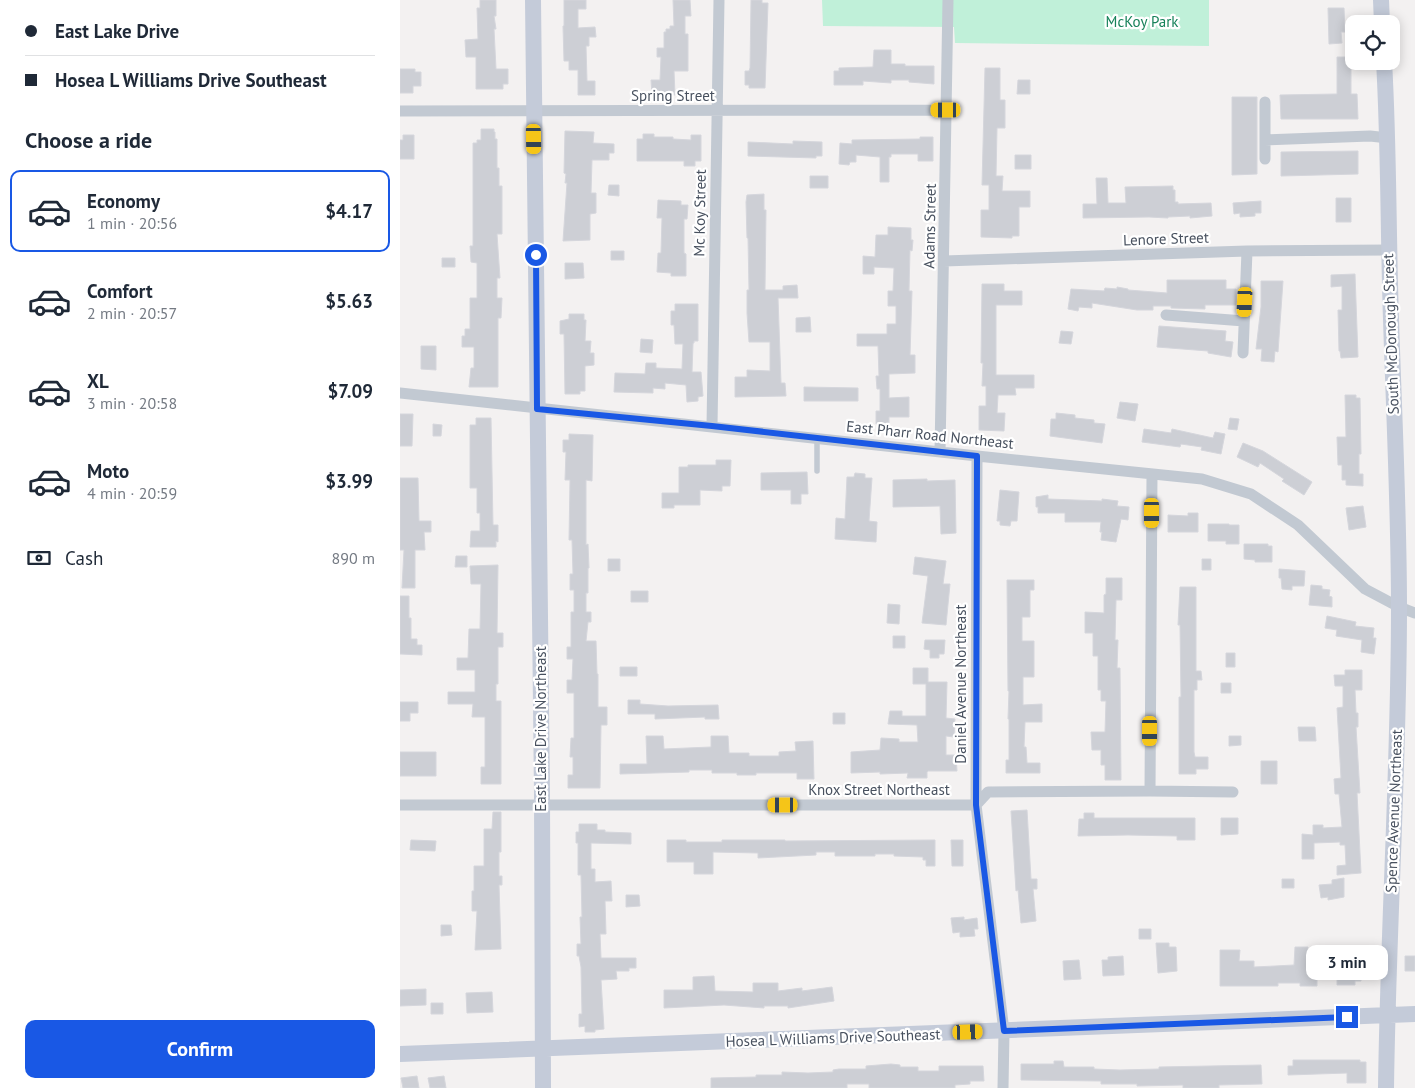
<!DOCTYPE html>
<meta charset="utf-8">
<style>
:root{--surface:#fff;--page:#f2f2f3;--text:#1f2937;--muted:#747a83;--line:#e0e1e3;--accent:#1958e5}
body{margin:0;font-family:"PT Sans",sans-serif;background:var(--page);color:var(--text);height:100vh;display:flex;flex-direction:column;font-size:19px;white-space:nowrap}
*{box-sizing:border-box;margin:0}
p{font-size:16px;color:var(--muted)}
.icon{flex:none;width:28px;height:28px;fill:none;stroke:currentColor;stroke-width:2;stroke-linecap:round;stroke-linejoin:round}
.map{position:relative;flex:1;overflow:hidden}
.details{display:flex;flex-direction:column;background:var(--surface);width:400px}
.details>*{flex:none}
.top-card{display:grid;align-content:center;height:110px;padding:0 25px;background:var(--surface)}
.fabs{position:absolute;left:945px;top:15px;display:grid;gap:10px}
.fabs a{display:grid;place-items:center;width:55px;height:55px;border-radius:10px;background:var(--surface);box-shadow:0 2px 12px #0003;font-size:25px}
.end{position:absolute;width:22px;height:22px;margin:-11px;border:6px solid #1958e5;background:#fff;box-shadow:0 0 0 2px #fff}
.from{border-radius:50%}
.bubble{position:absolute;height:35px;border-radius:10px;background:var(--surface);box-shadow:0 2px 12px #0003;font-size:16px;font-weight:700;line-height:35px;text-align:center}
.car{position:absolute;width:15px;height:30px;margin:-15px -8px;border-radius:6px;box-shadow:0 0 4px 1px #0007;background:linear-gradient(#f5c518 24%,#345 0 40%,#f5c518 0 76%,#345 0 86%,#f5c518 0)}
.top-card b{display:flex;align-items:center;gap:18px;height:48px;font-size:19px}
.top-card b+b{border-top:1px solid var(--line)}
.top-card i{width:12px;height:12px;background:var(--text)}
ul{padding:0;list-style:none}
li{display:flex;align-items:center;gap:15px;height:82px;margin:0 10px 8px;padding:0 15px;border:2px solid transparent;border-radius:10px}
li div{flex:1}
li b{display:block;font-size:19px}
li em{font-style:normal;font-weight:700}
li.selected{border-color:var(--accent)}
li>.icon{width:45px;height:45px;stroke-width:1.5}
h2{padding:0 25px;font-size:22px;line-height:60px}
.pay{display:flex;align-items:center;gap:12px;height:55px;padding:0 25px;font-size:19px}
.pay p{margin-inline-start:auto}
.button{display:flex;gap:10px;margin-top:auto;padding:10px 25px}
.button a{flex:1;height:58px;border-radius:10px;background:var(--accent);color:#fff;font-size:20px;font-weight:700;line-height:58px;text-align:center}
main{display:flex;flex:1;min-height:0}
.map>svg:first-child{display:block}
.green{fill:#c0f0d9}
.building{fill:#cdcfd5;stroke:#d5d6dc}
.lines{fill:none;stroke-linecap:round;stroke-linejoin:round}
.lane{stroke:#c2c9d2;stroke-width:5.5}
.street{stroke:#c2c9d2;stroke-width:11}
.secondary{stroke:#c4cbd9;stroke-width:16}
.route{stroke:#1958e5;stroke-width:6}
.labels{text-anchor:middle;stroke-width:4.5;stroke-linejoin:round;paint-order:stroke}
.park-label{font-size:15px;fill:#17825a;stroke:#fff}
.street-label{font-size:15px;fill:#48515f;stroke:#fff}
</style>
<main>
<section class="details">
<div class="top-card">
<b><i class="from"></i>East Lake Drive</b>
<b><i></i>Hosea L Williams Drive Southeast</b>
</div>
<h2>Choose a ride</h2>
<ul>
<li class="selected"><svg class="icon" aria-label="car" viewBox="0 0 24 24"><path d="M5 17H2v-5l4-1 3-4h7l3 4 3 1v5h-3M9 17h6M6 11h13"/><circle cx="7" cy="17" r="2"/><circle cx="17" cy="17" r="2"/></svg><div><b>Economy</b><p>1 min · 20:56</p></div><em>$4.17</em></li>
<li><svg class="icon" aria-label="car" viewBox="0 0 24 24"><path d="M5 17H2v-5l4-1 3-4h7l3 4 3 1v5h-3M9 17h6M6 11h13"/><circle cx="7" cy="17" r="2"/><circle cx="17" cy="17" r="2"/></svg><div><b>Comfort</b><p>2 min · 20:57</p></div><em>$5.63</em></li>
<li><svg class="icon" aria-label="car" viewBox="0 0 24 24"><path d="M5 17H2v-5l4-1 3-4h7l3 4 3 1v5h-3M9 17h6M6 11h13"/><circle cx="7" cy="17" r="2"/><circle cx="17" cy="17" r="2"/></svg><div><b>XL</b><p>3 min · 20:58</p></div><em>$7.09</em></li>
<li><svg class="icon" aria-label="car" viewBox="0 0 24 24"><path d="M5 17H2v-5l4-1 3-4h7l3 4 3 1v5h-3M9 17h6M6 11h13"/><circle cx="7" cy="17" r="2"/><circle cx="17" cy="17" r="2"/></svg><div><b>Moto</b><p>4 min · 20:59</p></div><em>$3.99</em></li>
</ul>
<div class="pay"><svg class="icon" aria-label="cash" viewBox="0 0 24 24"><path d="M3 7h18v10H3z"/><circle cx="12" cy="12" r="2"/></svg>Cash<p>890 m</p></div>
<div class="button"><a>Confirm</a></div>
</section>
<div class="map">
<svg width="1015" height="1088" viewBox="0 0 1015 1088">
<rect width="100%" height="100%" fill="#f3f1f1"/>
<path class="green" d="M422 0H809V46L555 43 554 27 423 26Z"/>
<path class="building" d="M80 0H96V16H94L96 29H94L96 69H108V84H103V89H76V57H66L65 40 78 39 77 8H80Z
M164 0H186V9H178V28L195 27 196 37H189V46H186L187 81H195V95H178V70H169V61H164L163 26H164Z
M273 0H290L291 16H285V34H288V71H274L275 95H252L251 80H260L261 57H257V48H264V32H266V29H270V26H274Z
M351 0H362V3H368L365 88H349V85H345V71H349L350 68Z
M928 8H944L945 32H941L942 43 929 44Z
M474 50H491V64H505V66H534V84L509 82V80H491V83L463 81V85H434V71H439V68L473 67Z
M937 57H951V94H957L958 119H881L880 95 937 94Z
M585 68H600V100H605V128H597L596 176H603L602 191H630V207H619V236H612V238L581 237V210H589V185H582Z
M0 69H15V72H21V86H13V93H0Z
M618 80H630V94H617Z
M832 97H857V174L832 175Z
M81 129H94V132H95V139H97V168H99V186H102V234H97L100 278H97V298H102L101 318H98V387H69L71 368H74V347H62V336H65V329H70V298H77V263L71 262 70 246H73V143H77V140H81Z
M165 131 194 132 193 143 214 144V153H209V160H192L191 193H196V213L190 214V240L163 241 167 183H165L166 174 164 173Z
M243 134H254V137H273V139L291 140V135H301V161H295V166H284V161H237V139H243Z
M3 135H14V159H0V140H3Z
M520 137H533V161H518V154H491V157H489V182H480V157L456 155V162H450L449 165 439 164 440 143 452 144V140L520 139Z
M393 141 422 142V156H416V158L348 156V142L393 144Z
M958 151V174L881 176V152Z
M615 155H631V169H615Z
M410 176H428V188H410Z
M696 178H707L708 203H726L725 187 773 186V190H775V202H778V204L811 203 812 216 790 218V216L768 217V218L749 217 683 218V204H697Z
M209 185H219V196L208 195Z
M364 194V210H366L365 290H383V286L397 285 398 298H378L381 383H385L386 396 335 397V377H347V370L370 371V342H349L347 313V290H349L348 238H347L346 202 347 195Z
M936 198H951V222H936Z
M258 200 281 201V205H288L287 219H284V253L286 254V276H271V273L257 272 258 253H261L262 218H257Z
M861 201V213H855V216L840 217V213L834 214 833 203Z
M488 227 511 228V240H513L512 251 510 250 509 291H512L510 355H515V373L489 374V398L509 397V417H489V424H476V411H480V389H477L476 376H479L478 346H457V334H487V324H496V306H488V291H493L494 268 474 267V274H463V256L475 257 476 235H488Z
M211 251H224V260H211Z
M42 258H55V267H42Z
M165 263H183L184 278 165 279Z
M955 274 958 357 941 358 940 351H939L938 310H942V286L931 287V275Z
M767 280H826V289H836V305H805V309L771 308V306H753V310H737L692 303V308L679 307 678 311 668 309 671 289 704 291 705 288 717 289V287L728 289V290L767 293Z
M861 281H883L878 352 875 351 874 362 861 361 862 349H856L861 307Z
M582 284H604V291H622V305H596V375H634V388H615L616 395H598L597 413H605L604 431 579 430V406H586V386H582L583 363H581Z
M275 304H298V341H294V343H293L292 372H301L303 396 298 397V401L287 402 286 385 265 383V389L253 388V393L214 392 215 373 245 374 246 363H256V368L282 369 283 344H275L274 325H271V311H275Z
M169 314H184V320H186L185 341H191L190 353H194V365L185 366V391H180V394H165L164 334H160V321L169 319Z
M410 317 411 332H396V318Z
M759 326 826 331 825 341 833 342 831 357 808 353V351L757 347Z
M661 331 673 332 671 344 659 343Z
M241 339 253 340 252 353 240 352Z
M21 346H36V370L21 369Z
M404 387 458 388V401H404Z
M945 395H956V398H960L961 454H959V474H963V486L946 485V480H942V465H938L937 437H946Z
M720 402 738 404 735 421 717 418Z
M656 413 675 415V418L694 420V423L705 424 702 443 650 436 651 419H656Z
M0 414H13L12 446H0Z
M76 418H91L93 525H98V542L96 541V547H70L71 531H80V513H77V488H70V425H76Z
M830 418 839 419 837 430 828 429Z
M33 424 42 425 41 436H33Z
M744 429 771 433 772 429 813 438 815 432 825 434 821 454 801 450 802 447 781 444 780 447 742 442Z
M169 434 193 435 192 481 186 480V545L188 544 189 568H188V593H186V612H191V622H188L186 641H196L197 674H198V707H207V725H201L200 788H168V775H173V757H170L171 738H174V693H167V680H172L173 659H167V647H171V612H174V590H170V574H173L172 540H169L170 480H165L166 452H163V440H169Z
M843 443 863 451 912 482 904 495 882 481 884 479 860 463 858 467 837 457Z
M316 460H331L330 486H322V491L300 490V505H274V508H262V493H279V467H288V465H316Z
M407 472 408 494H401V504H391V490H361V473Z
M455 473 465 474V478H472L469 521 477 522 476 542 435 539 436 518 445 519 447 477H454Z
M0 478H18L19 521H31V532H24L25 550H15V588H2L4 550H0Z
M527 479V481L555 480 556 533 541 534 540 506 493 507V480Z
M600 490 619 492 617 521H611L610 526 600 525V521H597Z
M648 495V499L702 501V499L718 501 717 506 729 507 728 520 721 519 716 542 701 540 702 532H700L701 522H665V513H638V507H636V497Z
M963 506 966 527 949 530 946 508Z
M788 513H798V532H768V515L788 516Z
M808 524H829V525H839V544H826V541H808Z
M844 544H868V546H872V562H855V560L844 559Z
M56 556H67V567H55Z
M515 557 546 561 543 584H550L546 625 522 623 528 576 513 574Z
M208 559H220V571H208Z
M802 559H811V570H802Z
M98 565 97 633H103V647H98V684H96V701H101V784H81V767H85V717H72L73 704H48V692H75V670H57V658H68L69 629H80L81 584H71L70 566Z
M879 569 905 571 904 586H892V590L882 589 881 578H879Z
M706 578H722V600H716L715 640H718L717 668H720L721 780H705V765H701V750H692L691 732H705L706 701H701V690H698V656H693V633H685V612L704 613V595L706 594Z
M607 580H634V590H630V617H622V641H634V677H623V705L642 704V722H625L624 747H626L627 763H640V773H606V760H609V719H608L609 691H608Z
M911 585 922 586V589L930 590 929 596 932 597V607L909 605Z
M780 587H796V671H801L802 680H797V690H794V752L795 757H808V769H796V774H779V697H781L780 625H778Z
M231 591H248V602H231Z
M0 596H9V618H11V639H17V645H22V655L0 654Z
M488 604 500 605 499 624 487 623Z
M927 616 956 622 955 626 974 628 973 638H976L974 654 961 652 962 640 936 636 937 630 925 628Z
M493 636H505V648H493Z
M525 640H545L544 654H539V658H530V650L524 649Z
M826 653H835V667H826Z
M220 667H237V676H220Z
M513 668H528V682H547L546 718 555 719 554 737 546 736V755H556L557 771H528L527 772V778H507L508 773 480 774V772L451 773V752L480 750 481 738 499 739V742H518L517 725 488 724 490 711H502V716H526V684H513Z
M945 670H962V690H955L956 713H958V727H956L960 793H957L961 873 937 875V866L946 865 945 845H940V842L914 843V859H902V834L913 835V825H923V828L942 827 939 794H935L934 779 941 778 937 708 943 707V686H935L934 675H945Z
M821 683H831V693H821Z
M228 700H240V704L268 706 318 705 319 719H305V717L255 719V714H228Z
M0 702H18V713H10V721H0Z
M433 713H445V724H433Z
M898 727H915L916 741H899Z
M246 736H263L264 749 311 747V736H328L329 753H349V756H379V752L396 751 395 742 413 741 414 779H397V773H356V775H337V773H312V770H289V772L220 774V764H247Z
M829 736H841V745L829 746Z
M0 752H36V776H0Z
M861 761H877V784H861Z
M627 810 631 879H637V889H633L636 921 621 923 618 890 616 891 611 811Z
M93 812H101V852H99V876H102V885H99L101 949 75 950 77 911H72V891H74V866H84V829H92Z
M684 813H694V818H795V840H777V836L728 835 678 836 679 819H684Z
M821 818H838V834L821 835Z
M179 824H197V830H205V832L231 833V844L191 843V869H195V882L211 881 212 901H205L206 934H200L201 958H236V968H229V971H216L217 979 201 980 204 1029 195 1030V1032H185V1026L179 1027V1014H182L181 967 179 956H177V944H181L180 917H182L181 875H178V843H176V832H179Z
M11 840 36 841 35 851 10 850Z
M267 840H286V842H322V840H385V841L535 840V866H526V860H523V857L494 856V854H475V856H435V852H416V855L358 858V853L313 852V874H294V862H267Z
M551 840H563V866H552Z
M944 878V897L928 900V897L921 898 919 885 932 884V880Z
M882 879H894V888H882Z
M226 895H239L240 906 226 907Z
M564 917V920L577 918 578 929H574L575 936 560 937V932L553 933 551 918Z
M41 925H51L52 935 41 936Z
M739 929H751V939H739Z
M756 943H769V947H776L777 971 758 973Z
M895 947H908L907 967H917V986H900V983H878V986H820V950H840L839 961H854V967L875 966 894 965Z
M723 956 724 975 703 976 702 960H708V957Z
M1005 956H1015V971H1005Z
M679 960 681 979 664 980 663 961Z
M944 962H961V981H955V985H937V967H944Z
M314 976 315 991 353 992V983H378V991L402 988V991L432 987 434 1001 388 1008V1006H364V1008L324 1005 264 1008V990H293V977Z
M26 989V1005L0 1006V990Z
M92 992 93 1012 67 1013 66 993Z
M31 1003H43V1014H31Z
M893 1060H960V1062H966V1083H947V1073L888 1075V1066H893Z
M654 1061H663L664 1067H694V1069L720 1070 759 1069V1067L861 1065 862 1084 819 1085V1088H783V1085L737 1086V1084H701V1081L621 1080V1064H654Z
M491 1064 500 1065V1067H518V1071H539V1066H583L584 1081H570V1084L555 1085V1088H469V1084H447V1088H311V1078L356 1077V1075H382V1072L408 1073 433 1072V1070L439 1069H466V1066Z
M17 1076 19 1088H3L1 1078Z
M44 1076 46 1088H30L28 1078Z"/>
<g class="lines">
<path class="lane" d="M417 438V471"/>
<path class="street" d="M865 102V159
M0 111 545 110
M865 140 970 136 988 138
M544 261 847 251 989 250
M766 315 844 321
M843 353 847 251
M0 393 577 456 802 479 851 494 898 525 965 589 999 607 1015 613
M312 426 319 0
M540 452 548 0
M577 456 576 805 604 1031 603 1088
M750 791 752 474
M0 805H576L588 792 750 791 833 792"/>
<path class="secondary" d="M133 0 142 793 143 1088
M981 0 982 24
M984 61C989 147 988 233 991 319 994 415 999 512 999 608 999 768 988 928 986 1088
M0 1054 1015 1014"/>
</g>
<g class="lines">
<path class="route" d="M136 255 137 409 312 426 577 456 576 805 604 1031 947 1017"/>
</g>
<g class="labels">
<g class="park-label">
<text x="742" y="27">McKoy Park</text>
</g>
<g class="street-label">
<text x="273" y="101">Spring Street</text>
<text transform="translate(300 213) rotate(-89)" y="5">Mc Koy Street</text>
<text transform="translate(530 226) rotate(-89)" y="5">Adams Street</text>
<text transform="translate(766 239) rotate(-2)" y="5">Lenore Street</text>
<text transform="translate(991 334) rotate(-92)" y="5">South McDonough Street</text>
<text transform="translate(530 435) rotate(6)" y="5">East Pharr Road Northeast</text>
<text transform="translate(561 684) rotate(-90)" y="5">Daniel Avenue Northeast</text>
<text transform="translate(141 729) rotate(-90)" y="5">East Lake Drive Northeast</text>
<text x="479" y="795">Knox Street Northeast</text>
<text transform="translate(994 811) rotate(-88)" y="5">Spence Avenue Northeast</text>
<text transform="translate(433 1038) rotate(-2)" y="5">Hosea L Williams Drive Southeast</text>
</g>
</g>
</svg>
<div class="fabs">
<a><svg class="icon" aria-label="locate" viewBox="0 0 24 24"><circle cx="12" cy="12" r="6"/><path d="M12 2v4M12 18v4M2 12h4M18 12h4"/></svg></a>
</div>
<i class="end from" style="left:136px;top:255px"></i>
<i class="end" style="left:947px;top:1017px"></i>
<div class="bubble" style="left:906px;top:945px;width:82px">3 min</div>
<i class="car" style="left:546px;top:110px;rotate:270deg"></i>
<i class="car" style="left:134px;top:139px;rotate:179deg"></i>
<i class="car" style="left:845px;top:302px;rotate:183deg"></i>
<i class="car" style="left:752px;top:513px;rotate:180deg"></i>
<i class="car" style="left:750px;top:731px;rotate:180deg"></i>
<i class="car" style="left:383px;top:805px;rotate:270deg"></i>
<i class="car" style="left:568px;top:1032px;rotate:88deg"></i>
</div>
</main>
